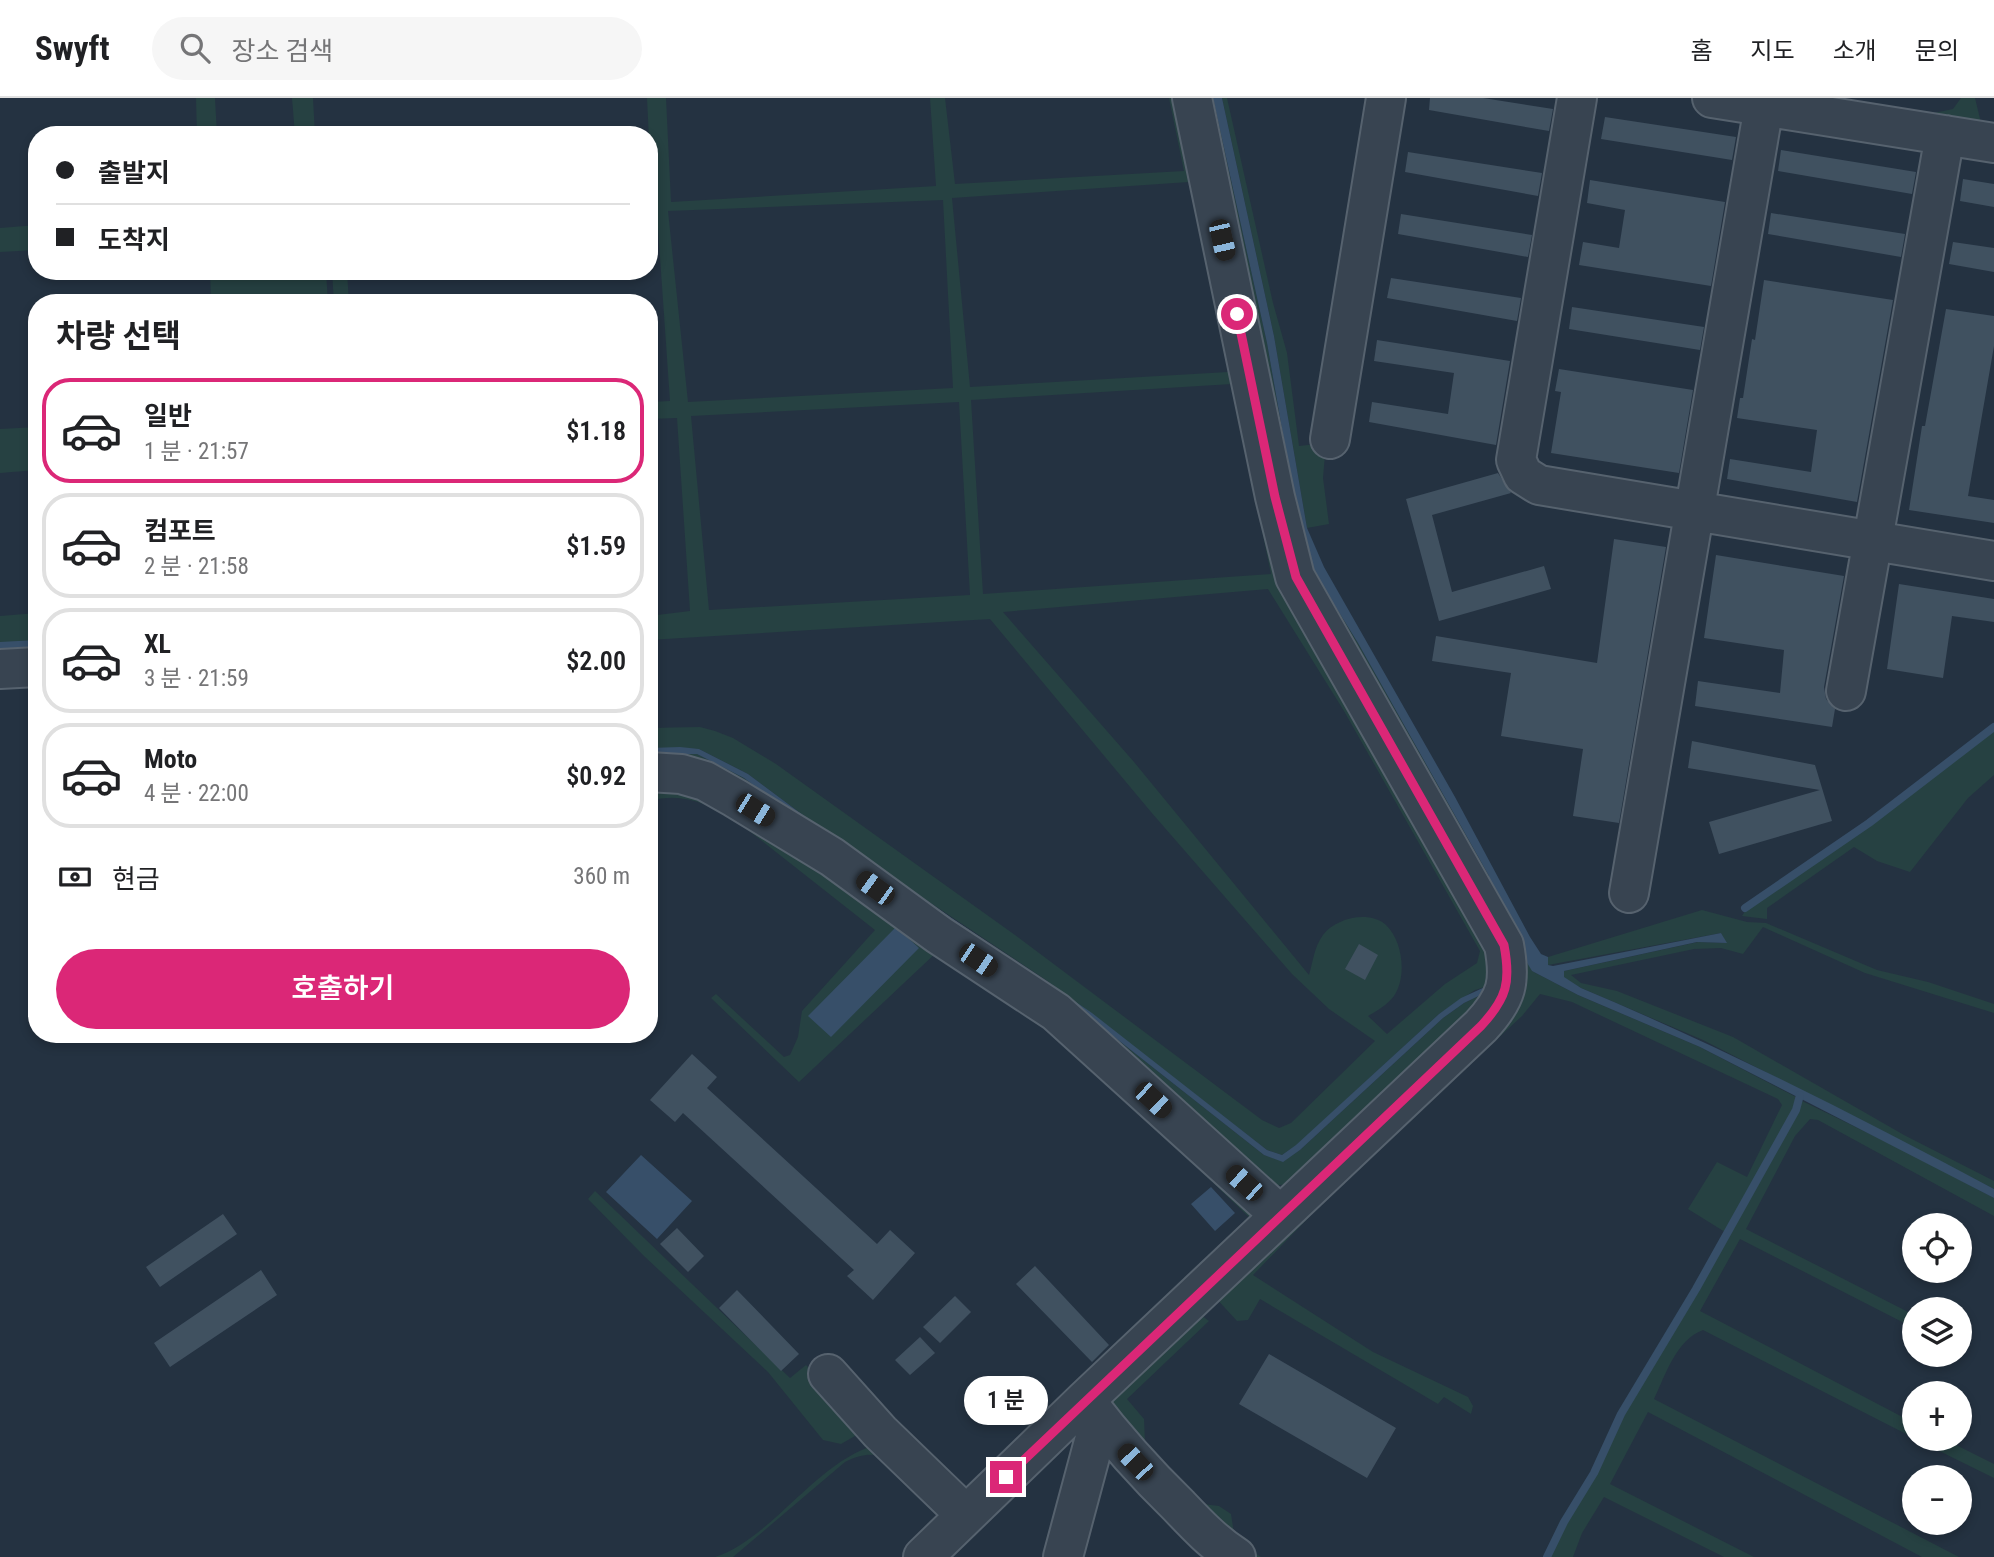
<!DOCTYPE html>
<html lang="ko">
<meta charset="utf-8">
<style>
:root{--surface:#fff;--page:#f6f6f6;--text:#202124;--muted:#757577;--line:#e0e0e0;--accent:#db2777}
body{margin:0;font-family:"Roboto Condensed","Noto Sans KR",sans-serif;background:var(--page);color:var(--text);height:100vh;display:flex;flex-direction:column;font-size:26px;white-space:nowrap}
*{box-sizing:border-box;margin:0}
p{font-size:23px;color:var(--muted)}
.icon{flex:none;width:38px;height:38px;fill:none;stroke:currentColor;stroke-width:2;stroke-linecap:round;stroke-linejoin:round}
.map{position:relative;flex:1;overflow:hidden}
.side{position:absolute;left:28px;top:196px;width:630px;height:749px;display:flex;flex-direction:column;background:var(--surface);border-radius:28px;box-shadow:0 4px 10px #0003}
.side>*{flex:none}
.guide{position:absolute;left:28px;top:28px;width:630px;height:154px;border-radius:28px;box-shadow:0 4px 10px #0003;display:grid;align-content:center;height:154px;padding:0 28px;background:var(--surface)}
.tools{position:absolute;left:1902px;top:1115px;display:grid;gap:14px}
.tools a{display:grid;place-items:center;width:70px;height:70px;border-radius:50%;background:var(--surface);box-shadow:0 4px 10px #0003;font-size:35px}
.end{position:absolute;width:32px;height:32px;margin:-16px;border:9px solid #db2777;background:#fff;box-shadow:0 0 0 4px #fff}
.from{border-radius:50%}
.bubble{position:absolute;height:49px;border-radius:24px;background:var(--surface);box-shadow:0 4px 10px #0003;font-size:23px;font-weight:600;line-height:49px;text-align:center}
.car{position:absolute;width:21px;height:42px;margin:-21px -10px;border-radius:9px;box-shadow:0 0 5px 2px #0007;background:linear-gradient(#222 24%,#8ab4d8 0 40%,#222 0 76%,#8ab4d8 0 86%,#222 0)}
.guide b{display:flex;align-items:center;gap:24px;height:66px;font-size:26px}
.guide b+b{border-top:2px solid var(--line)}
.guide i{width:18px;height:18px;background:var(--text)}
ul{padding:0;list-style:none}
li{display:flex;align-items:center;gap:21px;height:105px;margin:0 14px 10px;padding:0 14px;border:4px solid var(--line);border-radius:28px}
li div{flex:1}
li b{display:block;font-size:26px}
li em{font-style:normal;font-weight:600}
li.current{border-color:var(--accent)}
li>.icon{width:63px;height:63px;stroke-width:1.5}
h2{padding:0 28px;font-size:32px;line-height:84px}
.pay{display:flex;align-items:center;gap:18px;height:77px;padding:0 28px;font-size:26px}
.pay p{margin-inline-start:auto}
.cta{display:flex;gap:14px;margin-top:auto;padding:14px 28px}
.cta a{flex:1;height:80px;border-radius:42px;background:var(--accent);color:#fff;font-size:28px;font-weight:600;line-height:80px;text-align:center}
header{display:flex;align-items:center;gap:42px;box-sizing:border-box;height:98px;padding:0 35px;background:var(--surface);border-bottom:2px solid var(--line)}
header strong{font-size:33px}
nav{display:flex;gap:38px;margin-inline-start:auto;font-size:24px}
.search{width:490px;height:63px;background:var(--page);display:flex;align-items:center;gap:18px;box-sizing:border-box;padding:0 24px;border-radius:38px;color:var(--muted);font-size:26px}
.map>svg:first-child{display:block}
.green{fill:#264142;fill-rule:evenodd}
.water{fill:#374f69}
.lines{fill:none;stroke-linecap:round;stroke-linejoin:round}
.stream{stroke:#374f69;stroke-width:8}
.building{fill:#405160}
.minor-casing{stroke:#56626e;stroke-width:42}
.minor{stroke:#384451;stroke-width:38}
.route{stroke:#db2777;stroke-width:9}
</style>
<header>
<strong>Swyft</strong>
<div class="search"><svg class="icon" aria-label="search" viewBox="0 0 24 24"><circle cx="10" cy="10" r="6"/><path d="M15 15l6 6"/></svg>장소 검색</div>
<nav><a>홈</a><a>지도</a><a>소개</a><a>문의</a></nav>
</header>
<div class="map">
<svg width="1994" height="1459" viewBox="0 0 1994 1459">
<rect width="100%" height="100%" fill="#243241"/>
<path class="green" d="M196 0H215L217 37H197Z
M292 0H313L315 37H295Z
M647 0H666L671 104 936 88 930 0H945L955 86 1184 73 1169 0H1179L1278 447 1493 856 1485 889 1475 892 1439 916 1296 1048 1282 1057 1267 1052 1046 882 835 741 748 676 699 651 649 650V630L700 629 715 633 733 640 776 666 1015 837 1262 1022 1279 1030 1291 1025 1375 943 1329 911 1292 876 1151 714 990 521 649 542V518L690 513 677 320 649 321V304L670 303 657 116H649V105L652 104ZM1189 84 1228 274 970 289 952 100ZM943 102 953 290 688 304 668 113ZM1232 286 1271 476 983 496 971 302ZM959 304 970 497 709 512 691 318ZM1268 491 1344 613 1480 853 1477 865 1445 886 1387 936 1368 918C1377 913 1387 907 1394 898 1407 879 1403 843 1386 827 1369 812 1336 820 1323 837 1314 849 1313 864 1309 877L1134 664 1003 514Z
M1201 0H1213L1267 245 1300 434 1314 473 1358 545 1489 778 1488 784 1532 873 1578 897 1700 949 1796 999 1791 1018 1725 1134 1688 1111 1717 1064 1747 1079 1782 1007 1778 1001 1572 904 1540 896 1522 918 1344 1083 1253 1177 1373 1254 1468 1299 1473 1308 1471 1316 1444 1299 1438 1306 1260 1201 1248 1222 1237 1223 1214 1198 1514 900 1307 485Z
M1222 0H1227L1273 205 1287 255 1299 348 1326 345 1323 380 1329 426 1307 430 1274 238Z
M1773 0H1842L1929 16 1953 11 1961 0H1975L1981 25Z
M37 127V152L0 154V130Z
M210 173H326L328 205H211Z
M332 173H347L349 205H334Z
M37 329V372L0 375V331Z
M37 515V544L0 546V518Z
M1994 632V677L1968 700 1910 774 1877 763 1854 749 1767 810V821L1742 818 1746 812 1870 726Z
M680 655 697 656 744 680 832 746 1089 919 1264 1057 1283 1063 1300 1052 1443 920 1464 905 1487 894 1486 901 1291 1086 1268 1088 1083 927 657 656Z
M649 685 689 690 1008 893 1253 1108 1252 1122 1082 959 939 852 799 984 711 900 716 896 784 959 790 957 798 939 802 913 875 832 734 721C704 705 683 694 649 703Z
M1702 812 1747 824 1766 825 1877 872 1928 884 1994 906V915L1865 875 1763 829 1743 856 1721 850 1694 851 1571 877 1581 885 1617 893 1733 939 1904 1037 1994 1083V1091L1703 942 1581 890 1564 880V873L1698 844 1726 845 1721 835 1548 867V859Z
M1800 1002 1903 1052 1994 1100V1118L1818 1022 1810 1021 1795 1038 1746 1131 1914 1217V1230L1740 1141 1700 1213 1914 1325V1340L1703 1232C1676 1242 1666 1276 1654 1301L1959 1459H1922L1648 1314 1610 1386 1754 1459H1724L1604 1399 1582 1435 1573 1459H1549L1565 1425 1596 1376 1622 1317 1698 1192 1798 1013Z
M595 1093 790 1280 806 1267 859 1323 862 1334 841 1346 823 1342 768 1274 644 1158 588 1101Z
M1201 1217 1209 1223 1127 1301 1144 1321 1145 1346 1203 1406 1219 1408 1231 1416 1235 1442 1261 1459H1251L1128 1343 1110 1303Z
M1915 1341H1944L1994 1366V1380Z
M869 1349C893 1348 937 1393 951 1412L950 1425 913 1459H906L937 1429 942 1417 939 1410C910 1382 891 1340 845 1364L733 1459H715C770 1441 812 1370 869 1349Z"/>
<path class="water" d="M1213 0H1222L1274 238 1307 430 1324 469 1455 699 1530 839 1541 856 1548 859V867L1553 868 1721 835 1727 845 1697 844 1564 873V879L1581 890C1722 949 1859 1019 1994 1091V1100L1700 949 1578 897 1532 873 1505 828 1488 784 1489 778 1358 545 1314 474 1300 434 1267 245Z
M680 649 699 651 748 676 835 741 1092 915 1267 1052 1282 1057 1296 1047 1439 916 1461 900 1485 889 1487 894 1464 905 1443 920 1300 1052 1283 1064 1264 1057 1089 919 832 746 744 680 697 656H649V650Z
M896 829 919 850 831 939 808 918Z
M641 1057 692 1103 657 1141 606 1094Z
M1211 1089 1235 1115 1215 1133 1191 1106Z"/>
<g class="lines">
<path class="stream" d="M0 548 37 546
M1745 810 1869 725 1994 629
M1547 1459 1564 1424 1594 1375 1621 1316 1696 1191 1796 1012 1800 997"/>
</g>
<path class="building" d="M1430 0H1483L1553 11 1549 33 1429 12Z
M1605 19 1736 39 1732 62 1601 41Z
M1781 52 1916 74 1912 96 1778 73Z
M1408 54 1542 75 1538 98 1405 74Z
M1963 81 1994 86V109L1960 103Z
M1590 82 1725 104 1711 188 1579 167 1583 144 1619 150 1625 112 1587 105Z
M1771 115 1905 136 1901 159 1768 136Z
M1401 116 1532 137 1528 159 1398 136Z
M1953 144 1994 150V174L1949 166Z
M1391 180 1521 200 1517 223 1387 200Z
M1764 182 1893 202 1857 404 1727 381 1730 361 1811 374 1817 332 1737 320 1740 300H1743L1752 241 1755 242Z
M1572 209 1704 229 1700 252 1569 231Z
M1946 211 1994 218V248L1968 398 1994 402V425L1909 412 1922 328H1925Z
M1377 242 1510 263 1496 347 1369 324 1372 304 1448 316 1454 275 1374 263Z
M1559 271 1693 292 1679 375 1551 355 1561 294 1555 293Z
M1498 375 1511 395 1432 417 1452 494 1544 468 1551 491 1439 523 1406 401Z
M1614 441 1666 449 1619 725 1573 718 1583 651 1501 638 1511 575 1432 563 1436 538 1597 565Z
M1716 457 1844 478 1824 589 1826 601 1835 611 1832 629 1695 608 1698 583 1780 595 1784 552 1704 540Z
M1899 486 1994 501V524L1952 518 1943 580 1887 571Z
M1692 643 1815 667 1832 723 1719 756 1709 724 1820 692 1688 670Z
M1359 846 1378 857 1365 882 1345 871Z
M692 956 717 979 707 990 877 1146 890 1132 915 1155 873 1202 847 1178 854 1172 683 1015 675 1024 650 1002Z
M223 1116 237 1136 160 1189 146 1169Z
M677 1130 704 1158 688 1174 660 1146Z
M1035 1168 1109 1247 1092 1264 1016 1186Z
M261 1172 277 1197 170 1269 154 1245Z
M737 1192 799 1256 781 1273 719 1210Z
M955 1198 971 1214 940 1245 923 1229Z
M920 1239 935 1255 910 1277 895 1262Z
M1269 1256 1396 1330 1367 1380 1239 1306Z"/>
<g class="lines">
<defs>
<path id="minor" d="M1577 0 1516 362 1523 377 1539 387 1994 463
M1712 0 1994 45
M1330 341 1386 0
M0 571 37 569
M1846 593 1945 37
M649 674 681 676 705 683 735 700 832 759 939 837 1056 914 1280 1117
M1629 795 1764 8
M828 1276 880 1334 966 1417
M1085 1302C1114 1340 1145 1375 1179 1408 1197 1427 1214 1445 1236 1459
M923 1459 1085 1302 1481 928C1507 900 1511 884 1504 847L1295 479 1275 399 1192 0
M1063 1459 1100 1321"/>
</defs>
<use href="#minor" class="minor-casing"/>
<use href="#minor" class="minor"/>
</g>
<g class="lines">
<path class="route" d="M1006 1379 1481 928C1507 900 1511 884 1504 847L1296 479 1275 399 1237 216"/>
</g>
</svg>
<div class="tools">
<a><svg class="icon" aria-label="locate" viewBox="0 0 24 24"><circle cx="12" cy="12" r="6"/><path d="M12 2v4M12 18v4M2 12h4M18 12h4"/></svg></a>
<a><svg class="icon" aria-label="layers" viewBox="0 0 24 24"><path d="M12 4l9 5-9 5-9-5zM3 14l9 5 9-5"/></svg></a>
<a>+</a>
<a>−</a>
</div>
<i class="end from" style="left:1237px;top:216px"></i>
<i class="end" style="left:1006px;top:1379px"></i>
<div class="bubble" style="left:964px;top:1278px;width:84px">1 분</div>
<i class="car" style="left:1222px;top:142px;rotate:167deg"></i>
<i class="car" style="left:755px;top:712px;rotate:122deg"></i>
<i class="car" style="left:875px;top:790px;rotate:306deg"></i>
<i class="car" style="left:978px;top:862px;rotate:124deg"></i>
<i class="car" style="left:1153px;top:1002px;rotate:133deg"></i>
<i class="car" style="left:1244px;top:1085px;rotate:312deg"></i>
<i class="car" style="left:1135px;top:1364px;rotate:317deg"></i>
<div class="guide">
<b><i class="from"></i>출발지</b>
<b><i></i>도착지</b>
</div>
<section class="side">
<h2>차량 선택</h2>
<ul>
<li class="current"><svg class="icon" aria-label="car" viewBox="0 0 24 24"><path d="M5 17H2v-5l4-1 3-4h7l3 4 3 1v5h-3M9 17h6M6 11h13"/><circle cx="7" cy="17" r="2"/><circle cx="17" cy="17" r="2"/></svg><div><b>일반</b><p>1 분 · 21:57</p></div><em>$1.18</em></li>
<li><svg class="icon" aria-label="car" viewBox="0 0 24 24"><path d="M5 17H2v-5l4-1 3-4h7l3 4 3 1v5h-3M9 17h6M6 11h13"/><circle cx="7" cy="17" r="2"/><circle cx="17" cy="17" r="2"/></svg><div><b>컴포트</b><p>2 분 · 21:58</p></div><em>$1.59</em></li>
<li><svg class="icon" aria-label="car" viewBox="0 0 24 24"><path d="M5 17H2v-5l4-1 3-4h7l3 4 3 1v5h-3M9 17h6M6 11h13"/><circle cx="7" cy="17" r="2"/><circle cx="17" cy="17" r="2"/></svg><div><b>XL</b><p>3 분 · 21:59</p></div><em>$2.00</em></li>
<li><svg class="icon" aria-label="car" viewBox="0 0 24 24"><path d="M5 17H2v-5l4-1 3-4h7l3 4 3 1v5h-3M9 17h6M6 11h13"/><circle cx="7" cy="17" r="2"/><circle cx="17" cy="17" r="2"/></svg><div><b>Moto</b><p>4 분 · 22:00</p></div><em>$0.92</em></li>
</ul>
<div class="pay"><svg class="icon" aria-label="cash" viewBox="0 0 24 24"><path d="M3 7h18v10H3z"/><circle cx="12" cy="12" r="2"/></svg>현금<p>360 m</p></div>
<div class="cta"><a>호출하기</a></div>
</section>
</div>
